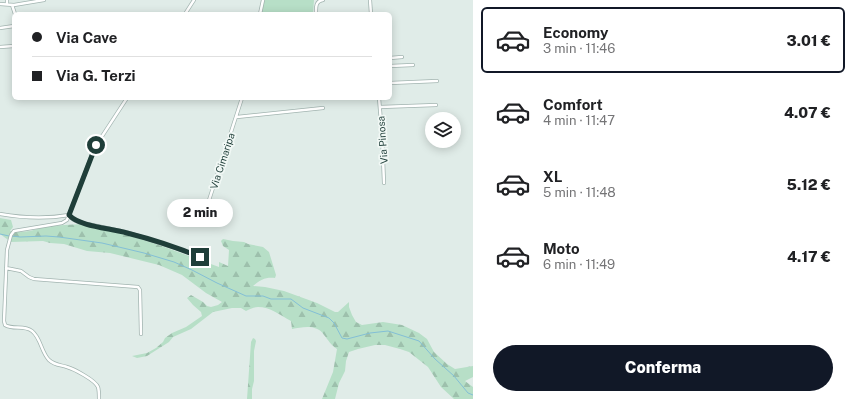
<!DOCTYPE html>
<html lang="it">
<meta charset="utf-8">
<style>
:root{--surface:#fff;--page:#f6f6f6;--text:#202124;--muted:#757577;--line:#e0e0e0;--accent:#111827}
body{margin:0;font-family:"Public Sans",sans-serif;background:var(--page);color:var(--text);height:100vh;display:flex;flex-direction:column;font-size:15px;white-space:nowrap}
*{box-sizing:border-box;margin:0}
p{font-size:13px;color:var(--muted)}
.icon{flex:none;width:22px;height:22px;fill:none;stroke:currentColor;stroke-width:2;stroke-linecap:round;stroke-linejoin:round}
.map{position:relative;flex:1;overflow:hidden}
.panel{display:flex;flex-direction:column;background:var(--surface);width:380px}
.panel>*{flex:none}
.top-card{position:absolute;left:12px;top:12px;width:380px;height:88px;border-radius:6px;box-shadow:0 2px 10px #0003;display:grid;align-content:center;height:88px;padding:0 20px;background:var(--surface)}
.fabs{position:absolute;left:425px;top:112px;display:grid;gap:8px}
.fabs a{display:grid;place-items:center;width:36px;height:36px;border-radius:50%;background:var(--surface);box-shadow:0 2px 10px #0003;font-size:20px}
.end{position:absolute;width:18px;height:18px;margin:-9px;border:5px solid #1f3e39;background:#fff;box-shadow:0 0 0 2px #fff}
.from{border-radius:50%}
.bubble{position:absolute;height:28px;border-radius:14px;background:var(--surface);box-shadow:0 2px 10px #0003;font-size:13px;font-weight:800;line-height:28px;text-align:center}
.top-card b{display:flex;align-items:center;gap:14px;height:38px;font-size:15px}
.top-card b+b{border-top:1px solid var(--line)}
.top-card i{width:10px;height:10px;background:var(--text)}
ul{padding:7px 0 0;list-style:none}
li{display:flex;align-items:center;gap:12px;height:66px;margin:0 8px 6px;padding:0 12px;border:2px solid transparent;border-radius:6px}
li div{flex:1}
li b{display:block;font-size:15px}
li em{font-style:normal;font-weight:800}
li.on{border-color:var(--accent)}
li>.icon{width:36px;height:36px;stroke-width:1.5}
.action{display:flex;gap:8px;margin-top:auto;padding:8px 20px}
.action a{flex:1;height:46px;border-radius:24px;background:var(--accent);color:#fff;font-size:16px;font-weight:800;line-height:46px;text-align:center}
main{display:flex;flex:1;min-height:0}
.map>svg:first-child{display:block}
.grass{fill:#b7dfc7}
.forest{fill:url(#forest-firs)}
.lines{fill:none;stroke-linecap:round;stroke-linejoin:round}
.stream{stroke:#83bfd6;stroke-width:1}
.street-casing{stroke:#a2b4b0;stroke-width:4}
.street{stroke:#fff;stroke-width:2.5}
.route{stroke:#1f3e39;stroke-width:5}
.labels{text-anchor:middle;stroke-width:3.5;stroke-linejoin:round;paint-order:stroke}
.street-label{font-size:10px;fill:#1f3e39;stroke:#f1f8f5}
</style>
<main>
<div class="map">
<svg width="473" height="399" viewBox="0 0 473 399">
<defs>
<pattern id="forest-firs" width="22" height="20" patternUnits="userSpaceOnUse"><rect width="22" height="20" fill="#b7dfc7"/><path d="M5 1l3.5 6h-7zM16 11l3.5 6h-7z" fill="#9dc0ac"/></pattern>
</defs>
<rect width="100%" height="100%" fill="#e0ece8"/>
<path class="grass" d="M264 0H314L313 14H261Z"/>
<path class="forest" d="M0 218 11 220 13 227 10 231 21 232 30 231 48 226 82 224 125 234 159 245 219 267V262L228 266 229 250 223 246 221 241 223 239 233 241 244 242 248 244 263 247 269 252 276 275 275 278C265 277 260 280 253 286L265 287 284 291 317 303 335 312H338L349 302V307L352 315 356 322 362 325 383 322 402 325 419 333 427 339 434 352 447 364 455 369 473 366V377L465 381 473 387V399H454L441 387 428 367 409 352 400 349 385 345H375L358 349 349 352 346 361 345 371 339 383 335 399H322L333 372 337 349C331 345 328 340 324 335 317 324 303 327 292 329L291 321C280 315 270 307 258 307 254 307 250 309 246 311L241 308H232L213 312 191 329 173 337 169 342 147 356 137 358 132 356 147 353 156 348 163 342 165 338 172 333 186 327 202 316 201 312 193 305 187 298 191 295 203 302 207 306 211 307 218 305 222 302 206 293 182 275 159 265 110 253 87 251 64 244 50 243 43 241 11 242 0 234Z
M253 338 255 339 256 341 254 351V381L252 389V399H247L251 342Z"/>
<g class="lines">
<path class="stream" d="M0 234 9 236
M12 236 20 237 46 236 59 237 102 243 144 253 174 262 192 270 217 283 246 296H263L271 299H291L303 308 329 318 334 323 342 338 347 339 370 333 388 331 419 341 435 359 454 376 468 393 473 395"/>
<defs>
<path id="street" d="M370 0 371 14
M0 4 14 5 44 0
M7 4V0
M12 5 15 14
M185 14 194 0
M260 14 263 0
M316 14C316 8 315 1 323 0
M0 28 14 26
M0 47 14 46
M390 58 402 57
M390 66 413 65
M390 83 437 81
M379 98 382 134 384 183
M380 107 436 105
M237 117 323 108
M0 214C23 218 46 219 69 215
M69 215 74 220 78 222 126 232 182 250 200 257
M201 225 242 98
M6 268 21 271 29 277 34 279 138 287 140 290 141 334
M99 399C99 395 99 390 98 387 95 380 74 369 67 367 61 365 54 365 49 360 41 352 41 338 32 331 24 325 13 330 5 325L4 321 7 250 11 235 14 231 62 223 67 220 95 147 127 98"/>
</defs>
<use href="#street" class="street-casing"/>
<use href="#street" class="street"/>
</g>
<g class="lines">
<path class="route" d="M96 145 69 215C80 227 111 228 127 233 151 239 176 247 200 257"/>
</g>
<g class="labels">
<g class="street-label">
<text transform="translate(382 140) rotate(-94)" y="4">Via Pinosa</text>
<text transform="translate(222 161) rotate(-72)" y="4">Via Cimaripa</text>
</g>
</g>
</svg>
<div class="fabs">
<a><svg class="icon" aria-label="layers" viewBox="0 0 24 24"><path d="M12 4l9 5-9 5-9-5zM3 14l9 5 9-5"/></svg></a>
</div>
<i class="end from" style="left:96px;top:145px"></i>
<i class="end" style="left:200px;top:257px"></i>
<div class="bubble" style="left:167px;top:199px;width:66px">2 min</div>
<div class="top-card">
<b><i class="from"></i>Via Cave</b>
<b><i></i>Via G. Terzi</b>
</div>
</div>
<section class="panel">
<ul>
<li class="on"><svg class="icon" aria-label="car" viewBox="0 0 24 24"><path d="M5 17H2v-5l4-1 3-4h7l3 4 3 1v5h-3M9 17h6M6 11h13"/><circle cx="7" cy="17" r="2"/><circle cx="17" cy="17" r="2"/></svg><div><b>Economy</b><p>3 min · 11:46</p></div><em>3.01 €</em></li>
<li><svg class="icon" aria-label="car" viewBox="0 0 24 24"><path d="M5 17H2v-5l4-1 3-4h7l3 4 3 1v5h-3M9 17h6M6 11h13"/><circle cx="7" cy="17" r="2"/><circle cx="17" cy="17" r="2"/></svg><div><b>Comfort</b><p>4 min · 11:47</p></div><em>4.07 €</em></li>
<li><svg class="icon" aria-label="car" viewBox="0 0 24 24"><path d="M5 17H2v-5l4-1 3-4h7l3 4 3 1v5h-3M9 17h6M6 11h13"/><circle cx="7" cy="17" r="2"/><circle cx="17" cy="17" r="2"/></svg><div><b>XL</b><p>5 min · 11:48</p></div><em>5.12 €</em></li>
<li><svg class="icon" aria-label="car" viewBox="0 0 24 24"><path d="M5 17H2v-5l4-1 3-4h7l3 4 3 1v5h-3M9 17h6M6 11h13"/><circle cx="7" cy="17" r="2"/><circle cx="17" cy="17" r="2"/></svg><div><b>Moto</b><p>6 min · 11:49</p></div><em>4.17 €</em></li>
</ul>
<div class="action"><a>Conferma</a></div>
</section>
</main>
